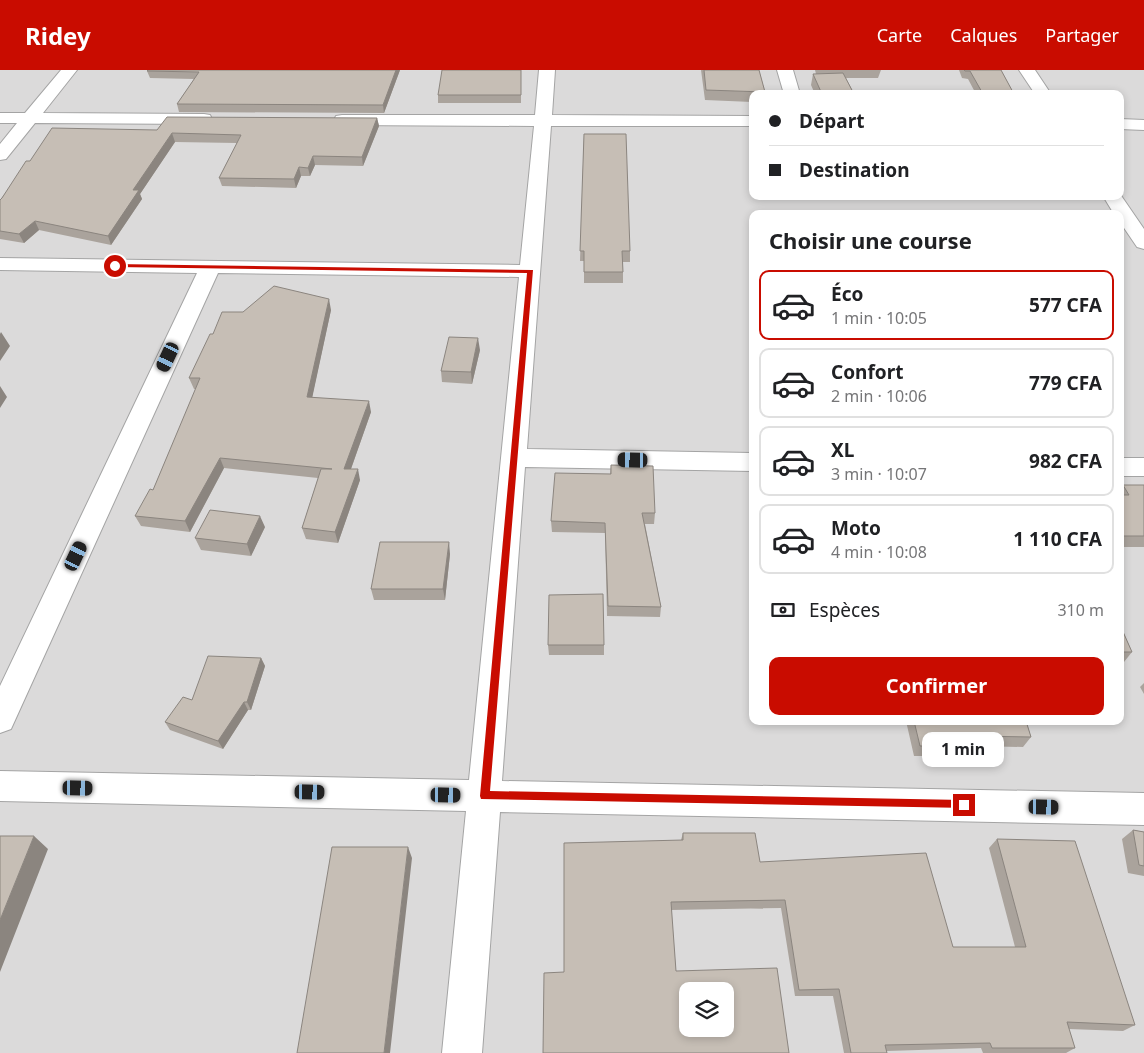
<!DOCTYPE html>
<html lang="fr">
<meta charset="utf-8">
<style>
:root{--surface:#fff;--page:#f2f2f2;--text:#202124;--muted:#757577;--line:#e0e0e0;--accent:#c90c00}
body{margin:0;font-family:"Noto Sans",sans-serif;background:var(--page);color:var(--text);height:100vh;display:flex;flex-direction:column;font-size:19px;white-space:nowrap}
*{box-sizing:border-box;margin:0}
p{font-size:16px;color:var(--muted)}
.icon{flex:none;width:28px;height:28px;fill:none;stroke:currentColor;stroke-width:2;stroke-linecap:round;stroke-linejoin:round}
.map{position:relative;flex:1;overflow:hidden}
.details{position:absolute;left:749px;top:140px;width:375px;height:515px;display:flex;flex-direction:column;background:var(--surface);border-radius:10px;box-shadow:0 2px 8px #0003}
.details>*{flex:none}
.banner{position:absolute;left:749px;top:20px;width:375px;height:110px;border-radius:10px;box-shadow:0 2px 8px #0003;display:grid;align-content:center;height:110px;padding:0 20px;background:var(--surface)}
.buttons{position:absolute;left:679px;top:912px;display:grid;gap:10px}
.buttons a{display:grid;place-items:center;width:55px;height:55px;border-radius:10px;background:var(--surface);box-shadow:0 2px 8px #0003;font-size:25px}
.end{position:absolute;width:22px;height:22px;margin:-11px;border:6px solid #c90c00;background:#fff;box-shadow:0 0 0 2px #fff}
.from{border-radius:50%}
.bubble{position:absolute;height:35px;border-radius:10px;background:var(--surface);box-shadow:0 2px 8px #0003;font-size:16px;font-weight:700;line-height:35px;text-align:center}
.car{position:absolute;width:15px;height:30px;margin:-15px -8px;border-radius:6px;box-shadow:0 0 4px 1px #0007;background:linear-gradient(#222 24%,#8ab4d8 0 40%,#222 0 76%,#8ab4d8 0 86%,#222 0)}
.banner b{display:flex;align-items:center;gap:18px;height:48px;font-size:19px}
.banner b+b{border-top:1px solid var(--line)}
.banner i{width:12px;height:12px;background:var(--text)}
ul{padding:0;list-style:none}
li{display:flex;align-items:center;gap:15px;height:70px;margin:0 10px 8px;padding:0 10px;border:2px solid var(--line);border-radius:10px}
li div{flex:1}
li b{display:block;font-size:19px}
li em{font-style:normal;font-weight:700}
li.selected{border-color:var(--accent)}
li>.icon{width:45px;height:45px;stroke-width:1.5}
h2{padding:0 20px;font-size:22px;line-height:60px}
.pay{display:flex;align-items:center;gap:12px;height:55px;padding:0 20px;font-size:19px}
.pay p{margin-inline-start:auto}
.button{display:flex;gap:10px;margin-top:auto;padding:10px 20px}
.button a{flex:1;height:58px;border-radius:10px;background:var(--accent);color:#fff;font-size:20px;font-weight:700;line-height:58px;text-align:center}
header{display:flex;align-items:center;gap:30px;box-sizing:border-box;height:70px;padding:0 25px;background:var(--accent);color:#fff}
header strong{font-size:24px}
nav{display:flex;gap:28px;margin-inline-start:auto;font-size:18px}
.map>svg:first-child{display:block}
.residential{fill:#dbdada;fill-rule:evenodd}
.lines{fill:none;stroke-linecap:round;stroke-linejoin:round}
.minor-casing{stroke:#a4a4a4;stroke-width:2}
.minor{fill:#fff;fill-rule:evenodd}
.wall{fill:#aaa39c}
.shaded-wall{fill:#8b857f}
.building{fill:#c6beb5;stroke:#8b857f;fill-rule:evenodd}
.route{fill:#c90c00}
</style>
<header>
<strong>Ridey</strong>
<nav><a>Carte</a><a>Calques</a><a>Partager</a></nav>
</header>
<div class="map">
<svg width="1144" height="983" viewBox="0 0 1144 983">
<rect width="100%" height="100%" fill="#eeebe2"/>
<path class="residential" d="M0 0H1144V983H0ZM752 24H1120V126H752ZM752 144H1120V651H752ZM688 921H725V959H688Z"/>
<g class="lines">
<defs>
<path id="minor" d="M61 0H77L43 43 204 44 210 45 212 49 210 53 204 54 35 53 6 89 0 90V74L17 53H0V43H25Z
M539 0H555L552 45 752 46V56H551L527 379 752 383V401L525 397 502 711 1144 723V755L500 742 482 983H442L466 741 0 731V701L469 710 519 207 218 203 11 659 0 663V616L197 203 0 200V188L520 195 534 56 342 55 336 54 334 50 336 46 342 45H535Z
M777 0H793L800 24H784Z
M1019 0H1035L1051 24H1035Z
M1120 49 1144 50V60L1120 59Z
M1120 124 1144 159V179L1137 177 1120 152V144H1114L1103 126H1120Z
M1120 388H1144V406H1120Z"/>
</defs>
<use href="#minor" class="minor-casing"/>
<use href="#minor" class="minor"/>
</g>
<path class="wall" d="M400 0 384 43 179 42 177 34 194 9 150 8 147 1Z
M521 0V33H438V25Z
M701 0H759L765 22 764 24H752V32L705 30Z
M815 0H881L878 8H846L854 24H815L811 15 813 4H816Z
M959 0H1001L1014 24H976L968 9 962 8Z
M377 48 379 56 363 96 315 95 310 106H301L296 118 222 116 219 108 237 73 175 72 140 124 142 129 111 175 39 160 24 173 0 169V130L30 91 157 60Z
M584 64 630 181V192H623V213H584V191H580Z
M331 240 312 327 371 342 351 399 360 410 338 473 306 469 302 458 318 408 224 398 190 462 141 456 135 446 153 420 196 319H194L189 308 213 264 243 242Z
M480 280 472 314 442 312 441 301Z
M611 395 655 443 654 454H645L661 537 660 547 607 546 605 463 552 462 551 451 610 404Z
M1123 415H1144V477H1120V420Z
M265 457 251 486 201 480 195 468Z
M450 484 445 530H374L371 519Z
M1120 555 1132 582 1120 597Z
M548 575H604V585H549Z
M261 588 265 596 251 640H248L223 679 170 660 165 652 192 630Z
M1144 613V624L1140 617Z
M906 651H1026L1031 667 1023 677 977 676 970 686H914Z
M1133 760 1144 762V806L1128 803 1122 769Z
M683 763 760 792 953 877H1015L989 778 997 769 1135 955 1123 961 1069 959 1075 978 1066 983H983L981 978 887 981V983H844L833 926H795L781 838 671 840 676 901 789 983 564 902 681 770Z"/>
<path class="shaded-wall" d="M396 0H400L384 43 383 35Z
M377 48 379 56 363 96 362 87Z
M172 63 175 72 140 124 142 129 111 175 108 166 133 120Z
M313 86 315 95 310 106 308 98Z
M299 97 301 106 296 118 294 109Z
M35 151 39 160 24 173 19 164Z
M329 229 331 240 310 338 307 327Z
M1 262 10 276 0 291V264Z
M478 268 480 280 472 314 471 302Z
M0 316 7 327 0 338Z
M369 331 371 342 347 410 344 399Z
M220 388 224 398 190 462 185 451Z
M358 399 360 410 338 473 335 462Z
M260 446 265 457 251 486 247 474Z
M449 472 450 484 445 530 443 519Z
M261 588 265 596 251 640 247 632Z
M244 632 248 640 223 679 218 671Z
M34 766 48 779 0 902V850Z
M408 777 412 788 390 983H384Z"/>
<path class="building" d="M148 0H396L383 35 177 34 199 2 147 1Z
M442 0H521V25H438Z
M704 0H759L765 22 706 20Z
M964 0H1001L1014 24H983L970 1H965Z
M843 3 854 24H822L813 4Z
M167 47 377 48 362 87 313 86 308 98 299 97 294 109 219 108 241 65 172 63 133 120H139L108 166 35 151 19 164 0 161V130L2 128 26 91H30L52 58 157 60Z
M584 64H626L630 181H622L623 202H584V181H580Z
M274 216 329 229 307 327 369 331 344 399H358L335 462 302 458 321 399H332L220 388 185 451 135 446 150 419 153 420 200 308H189L210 264H213L222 242H243Z
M449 267 478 268 471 302 441 301Z
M611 395 653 396 655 443H642L661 537 608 536 605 453 551 451 555 403 611 404Z
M1123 415H1144V466H1120V425H1129Z
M210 440 260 446 247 474 195 468Z
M380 472H449L443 519H371Z
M603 524 604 575H548L549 525Z
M1120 555 1132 582H1120Z
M208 586 261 588 247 632H244L218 671 165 652 183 627 192 630Z
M914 651H1026L1031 667 974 666 977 676H920Z
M1133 760 1144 762V796L1139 795Z
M683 763H755L760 792 926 783 953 877H1026L997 769 1075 771 1135 955 1067 952 1075 978H992L990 973 885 975 887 983H851L839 919 799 920 785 830 671 832 676 901 777 898 789 983H543L544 903 564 902V773L683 770ZM688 921H725V959H688Z
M0 766H34L0 850Z
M332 777H408L384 983H297Z"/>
<path class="route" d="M113 194 533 200 490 721 964 730 968 732V738L481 729 480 726 527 203 115 197Z"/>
</svg>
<div class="buttons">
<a><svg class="icon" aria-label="layers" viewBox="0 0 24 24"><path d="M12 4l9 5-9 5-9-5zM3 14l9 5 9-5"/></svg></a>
</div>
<i class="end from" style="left:115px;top:196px"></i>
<i class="end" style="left:964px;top:735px"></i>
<div class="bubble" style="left:922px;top:662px;width:82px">1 min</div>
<i class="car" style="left:168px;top:287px;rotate:205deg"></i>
<i class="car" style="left:633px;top:390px;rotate:271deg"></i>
<i class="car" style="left:76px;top:486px;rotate:25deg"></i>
<i class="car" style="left:78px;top:718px;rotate:91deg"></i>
<i class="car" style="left:310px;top:722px;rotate:91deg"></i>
<i class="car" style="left:446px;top:725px;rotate:91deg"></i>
<i class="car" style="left:1044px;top:737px;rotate:91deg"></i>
<div class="banner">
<b><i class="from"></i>Départ</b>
<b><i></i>Destination</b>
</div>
<section class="details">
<h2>Choisir une course</h2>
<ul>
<li class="selected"><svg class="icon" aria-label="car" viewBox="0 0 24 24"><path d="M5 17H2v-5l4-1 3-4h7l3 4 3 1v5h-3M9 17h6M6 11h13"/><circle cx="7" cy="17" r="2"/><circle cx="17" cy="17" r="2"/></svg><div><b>Éco</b><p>1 min · 10:05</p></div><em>577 CFA</em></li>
<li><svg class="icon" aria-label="car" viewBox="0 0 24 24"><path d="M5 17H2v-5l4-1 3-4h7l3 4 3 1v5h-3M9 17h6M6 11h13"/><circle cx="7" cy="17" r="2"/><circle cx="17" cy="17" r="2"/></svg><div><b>Confort</b><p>2 min · 10:06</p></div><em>779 CFA</em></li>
<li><svg class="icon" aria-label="car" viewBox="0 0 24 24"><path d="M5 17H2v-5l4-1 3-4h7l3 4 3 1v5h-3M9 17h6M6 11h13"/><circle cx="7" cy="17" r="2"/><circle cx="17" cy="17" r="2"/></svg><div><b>XL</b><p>3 min · 10:07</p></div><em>982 CFA</em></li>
<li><svg class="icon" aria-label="car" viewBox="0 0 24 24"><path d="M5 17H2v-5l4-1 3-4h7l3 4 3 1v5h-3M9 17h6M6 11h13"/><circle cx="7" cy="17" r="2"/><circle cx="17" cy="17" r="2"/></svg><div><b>Moto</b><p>4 min · 10:08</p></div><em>1 110 CFA</em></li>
</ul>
<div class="pay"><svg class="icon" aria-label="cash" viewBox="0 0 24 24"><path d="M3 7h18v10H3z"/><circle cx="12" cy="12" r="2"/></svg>Espèces<p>310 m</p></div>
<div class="button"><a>Confirmer</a></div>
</section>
</div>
